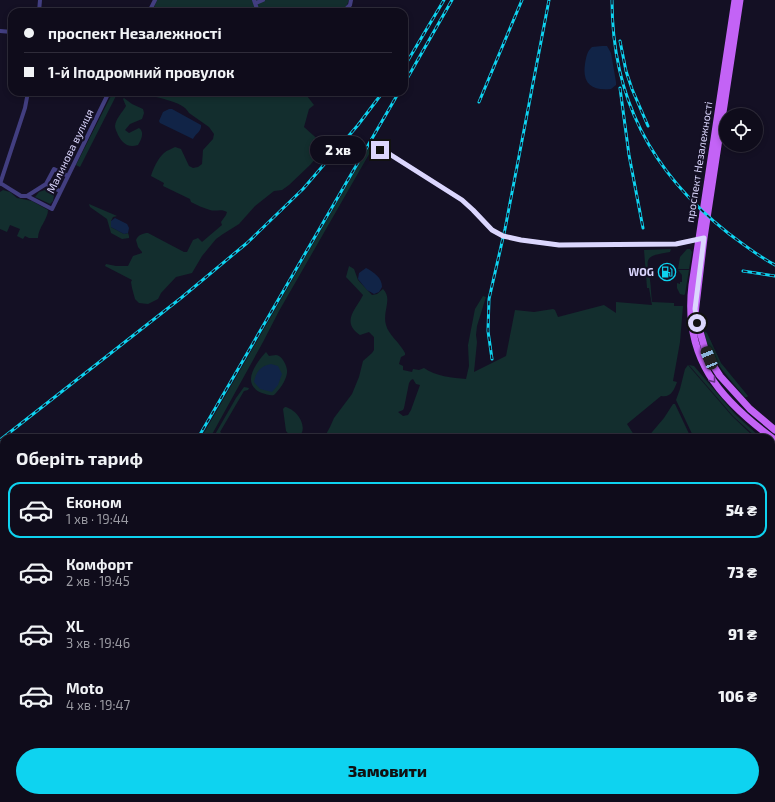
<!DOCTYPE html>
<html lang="uk">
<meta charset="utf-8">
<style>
:root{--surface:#0f0c1b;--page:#181524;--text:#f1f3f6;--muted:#9b9ba3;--line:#2f2c3a;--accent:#0ed3f0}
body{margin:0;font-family:"Exo 2",sans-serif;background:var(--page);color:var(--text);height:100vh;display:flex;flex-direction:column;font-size:15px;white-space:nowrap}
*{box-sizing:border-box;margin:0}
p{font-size:13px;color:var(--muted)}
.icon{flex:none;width:22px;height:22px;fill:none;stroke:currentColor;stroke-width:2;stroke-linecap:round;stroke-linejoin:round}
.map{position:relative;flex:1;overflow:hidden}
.panel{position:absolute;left:0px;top:434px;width:775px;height:368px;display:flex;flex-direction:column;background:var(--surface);border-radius:12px 12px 0 0;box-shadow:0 2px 6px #0003,0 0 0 1px var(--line)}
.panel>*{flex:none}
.banner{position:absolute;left:8px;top:8px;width:400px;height:88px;border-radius:12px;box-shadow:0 2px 6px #0003,0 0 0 1px var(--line);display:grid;align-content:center;height:88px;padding:0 16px;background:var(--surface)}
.fabs{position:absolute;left:719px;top:108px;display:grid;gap:8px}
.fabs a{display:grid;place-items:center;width:44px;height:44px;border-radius:50%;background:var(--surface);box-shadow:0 2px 6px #0003,0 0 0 1px var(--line);font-size:20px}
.end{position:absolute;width:18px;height:18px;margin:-9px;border:5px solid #dbd6fd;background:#111;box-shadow:0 0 0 2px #111}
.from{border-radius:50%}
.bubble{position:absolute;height:28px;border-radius:14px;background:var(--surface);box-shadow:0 2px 6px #0003,0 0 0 1px var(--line);font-size:13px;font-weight:800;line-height:28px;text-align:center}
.car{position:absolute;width:12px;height:24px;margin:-12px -6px;border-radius:5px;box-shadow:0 0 3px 1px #0007;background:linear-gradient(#222 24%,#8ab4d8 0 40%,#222 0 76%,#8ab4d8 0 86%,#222 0)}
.banner b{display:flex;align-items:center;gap:14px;height:38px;font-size:15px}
.banner b+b{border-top:1px solid var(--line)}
.banner i{width:10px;height:10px;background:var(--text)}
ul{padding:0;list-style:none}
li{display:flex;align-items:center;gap:12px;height:56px;margin:0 8px 6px;padding:0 8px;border:2px solid transparent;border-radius:12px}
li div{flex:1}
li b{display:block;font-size:15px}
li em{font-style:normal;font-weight:800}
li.on{border-color:var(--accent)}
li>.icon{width:36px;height:36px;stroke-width:1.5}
h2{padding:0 16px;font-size:18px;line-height:48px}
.cta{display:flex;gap:8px;margin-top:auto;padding:8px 16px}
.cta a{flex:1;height:46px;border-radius:24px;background:var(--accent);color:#111;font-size:16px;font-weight:800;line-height:46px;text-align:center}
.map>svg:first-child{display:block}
.green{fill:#132e2e;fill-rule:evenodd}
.water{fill:#112447}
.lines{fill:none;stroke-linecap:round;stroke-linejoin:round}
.river{stroke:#112447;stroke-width:9}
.minor{stroke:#423e80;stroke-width:4}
.primary{stroke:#c363f6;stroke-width:7}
.rail-casing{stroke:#0ed3f0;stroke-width:3}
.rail{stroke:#141024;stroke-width:1.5;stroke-dasharray:4.5;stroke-linecap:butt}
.oneway{stroke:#633582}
.route{stroke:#dbd6fd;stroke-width:5}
.labels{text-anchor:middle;stroke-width:4;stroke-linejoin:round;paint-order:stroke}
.street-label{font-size:11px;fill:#dbd6fd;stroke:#141024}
.poi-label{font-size:11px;font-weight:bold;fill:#dbd6fd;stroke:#141024;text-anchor:end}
</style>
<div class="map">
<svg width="775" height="802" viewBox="0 0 775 802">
<rect width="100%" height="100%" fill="#141024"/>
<path class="green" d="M157 0H349L347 5 341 12H152Z
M113 92H118L80 167 76 165Z
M140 92H304L314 105 309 109 304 127 323 144 330 138 332 140 310 165 289 185 282 190 274 191 255 206 239 224 223 234 216 239 202 256 192 273 176 277 161 293 158 299 148 304 139 303 135 299 132 288 131 282 132 280 105 266 106 264 116 266H128L133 256 142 253V252L138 247 136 240C138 235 143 233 148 233L184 252H187L193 240 198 238 202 242 222 225 221 222 226 215 227 212C221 208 216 212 210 210 203 208 197 205 191 202L190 199 163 186 164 183 151 176C153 169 158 158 164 153 167 150 172 149 175 147L181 149 189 166 193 168 198 167 202 164 203 150 213 139 214 134 209 127 189 113C183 100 153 98 140 92Z
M124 98 132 104 143 109 144 113 142 119 130 124 125 130 129 133 139 128C145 132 141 140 138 145 128 148 123 144 118 135 117 132 115 129 115 126 116 118 122 113 126 106L123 99Z
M375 141 376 142 279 311 263 342 210 438H201L369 147Z
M3 190 10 192 17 198 32 201 48 210C48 219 38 228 38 238H29L25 236 23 239 17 236 20 229 10 225 7 232 0 229V192Z
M45 190 53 192 54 195 53 201 50 204 35 197 39 192Z
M89 204 117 216 113 217 111 221V227L124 234 128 233 129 236V238L122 239 111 233 107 219 90 207Z
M671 249 670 252C646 256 645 256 650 280 651 287 651 294 652 302L674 303V306H683L680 342 673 381 677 382C674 390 671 398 661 396L627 424 636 438H324L330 427 334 418 352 394 359 377 363 361 372 353 374 350V337L369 332 360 335C340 322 357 308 363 295L346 277 349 266 354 269 358 280 372 295 377 294 383 289C393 299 382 311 386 325 388 334 400 343 405 353V355L401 357 399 364 403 366V370L412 372 413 369 419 370 424 368C435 376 453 378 466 379L469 366 468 345 475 309 483 296 486 297 477 326 476 335 477 342 474 372 506 356 515 310 534 312 553 309 555 310 558 317 604 305 616 313V302L652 305 649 288H647L644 250ZM413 379 416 384 420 385 411 410 408 415 403 416 398 412 403 410 404 408 409 383 411 380Z
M687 249H690L692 252 689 269H678L680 257Z
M678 270H689L685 294 684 295 680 294 677 288V283L680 284V282H682V275Z
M704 331 707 333 721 363 748 396 747 397H745C729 378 708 357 704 331Z
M266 352 269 356C271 356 274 355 276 355 282 355 288 367 287 373 286 381 279 390 274 395 270 396 266 394 262 393 240 384 256 363 266 352Z
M688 365 732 416 755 438H694L676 400 680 389 685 369Z
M689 365 694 366 735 414 761 438H757L733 416Z
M244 387 249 388 248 390 244 391 220 432 228 438H213L236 398Z
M673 404H675L691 438H647L664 418Z
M285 407C297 409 310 428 298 438H292L286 431 283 409Z
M771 450 775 453V502L771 504Z
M771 702 775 707V802H449L452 798H771Z"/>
<path class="water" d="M602 46H607L611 53 616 82V85L611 89C592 91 582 84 585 64 586 58 587 51 592 47Z
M169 109H172L201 125C202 131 195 134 193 139L160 123 159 121 163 112Z
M115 218 127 224 129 228 128 233 124 234 111 227V221Z
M366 268C374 272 382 278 382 287L379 292 374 294 367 290 358 279 359 273Z
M271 364 278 366 282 374 278 385 272 392 260 389 254 382C256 372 260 366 271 364Z"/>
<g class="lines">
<path class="river" d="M0 514 4 519
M254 798 257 802"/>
<path class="minor" d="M254 0 258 12
M256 3 263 0
M39 12 40 0
M149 12 155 0
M343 12 350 5 351 0
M0 31 12 32
M380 150 385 151 391 155 462 200 473 210 492 230 503 236 521 240 559 245 676 244 700 239
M0 183 21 196H27L52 209 109 92
M0 184 25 108 28 92
M46 184 60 191
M27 196 46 184 54 169 68 176"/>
<path class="primary" d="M735 0 692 285C683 358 719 399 775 440
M740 0 704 238 695 314 705 349 709 359 720 376 750 409 775 430"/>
<defs>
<path id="rail" d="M612 0C612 98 651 172 728 233 743 244 758 256 775 265
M620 41 626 71 632 89 648 126
M404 67 444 0
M404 84 452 0
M620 88 629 155 643 228
M479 102 522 0
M743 271 775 276
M492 359 488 331 489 299 505 229 549 0
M198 438 399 92
M0 440 181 298 247 243 303 189 358 125 383 92
M0 782 4 775"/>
</defs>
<use href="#rail" class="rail-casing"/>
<use href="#rail" class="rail"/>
</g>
<defs><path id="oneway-chevron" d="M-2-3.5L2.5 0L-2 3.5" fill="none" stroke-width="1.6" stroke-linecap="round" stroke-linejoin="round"/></defs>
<use class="oneway" href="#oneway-chevron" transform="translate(713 380) rotate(53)"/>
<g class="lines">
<path class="route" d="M380 150 385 151 391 155 462 200 473 210 492 230 503 236 521 240 559 245 676 244 704 238 695 309 697 323"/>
</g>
<defs>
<symbol id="fuel-ring" viewBox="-11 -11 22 22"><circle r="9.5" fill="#141024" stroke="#0ed3f0" stroke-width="1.5"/><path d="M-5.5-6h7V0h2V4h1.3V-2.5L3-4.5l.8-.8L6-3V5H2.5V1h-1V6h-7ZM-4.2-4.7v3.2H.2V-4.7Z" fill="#0ed3f0"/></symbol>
</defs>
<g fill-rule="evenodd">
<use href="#fuel-ring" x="657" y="262" width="20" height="20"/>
</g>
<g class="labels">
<g class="street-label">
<text transform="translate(70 151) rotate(-64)" y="4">Малинова вулиця</text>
<text transform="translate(699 162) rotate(-81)" y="4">проспект Незалежності</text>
</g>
<g class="poi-label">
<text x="654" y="276">WOG</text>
</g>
</g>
</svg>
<div class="fabs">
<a><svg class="icon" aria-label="locate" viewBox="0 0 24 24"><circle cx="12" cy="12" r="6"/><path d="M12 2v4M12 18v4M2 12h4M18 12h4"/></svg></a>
</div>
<i class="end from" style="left:697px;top:323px"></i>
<i class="end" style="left:380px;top:150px"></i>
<div class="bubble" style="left:310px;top:136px;width:56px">2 хв</div>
<i class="car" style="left:709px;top:358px;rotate:338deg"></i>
<div class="banner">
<b><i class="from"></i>проспект Незалежності</b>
<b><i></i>1-й Іподромний провулок</b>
</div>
<section class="panel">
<h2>Оберіть тариф</h2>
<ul>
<li class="on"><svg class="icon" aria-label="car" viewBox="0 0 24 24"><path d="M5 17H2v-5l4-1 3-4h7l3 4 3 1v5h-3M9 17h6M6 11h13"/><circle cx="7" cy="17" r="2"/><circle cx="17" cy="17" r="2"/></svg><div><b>Економ</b><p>1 хв · 19:44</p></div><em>54 ₴</em></li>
<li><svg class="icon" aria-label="car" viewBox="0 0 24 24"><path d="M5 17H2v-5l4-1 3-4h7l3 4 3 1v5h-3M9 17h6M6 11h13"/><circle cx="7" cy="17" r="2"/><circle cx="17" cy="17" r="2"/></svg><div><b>Комфорт</b><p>2 хв · 19:45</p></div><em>73 ₴</em></li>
<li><svg class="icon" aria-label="car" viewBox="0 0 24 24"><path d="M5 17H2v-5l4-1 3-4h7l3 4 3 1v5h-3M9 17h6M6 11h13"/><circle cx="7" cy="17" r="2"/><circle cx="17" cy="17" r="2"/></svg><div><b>XL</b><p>3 хв · 19:46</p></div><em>91 ₴</em></li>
<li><svg class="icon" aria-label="car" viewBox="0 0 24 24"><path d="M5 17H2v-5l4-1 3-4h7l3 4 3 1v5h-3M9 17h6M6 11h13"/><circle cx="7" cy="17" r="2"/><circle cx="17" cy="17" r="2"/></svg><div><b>Moto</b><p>4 хв · 19:47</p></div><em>106 ₴</em></li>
</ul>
<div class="cta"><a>Замовити</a></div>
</section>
</div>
